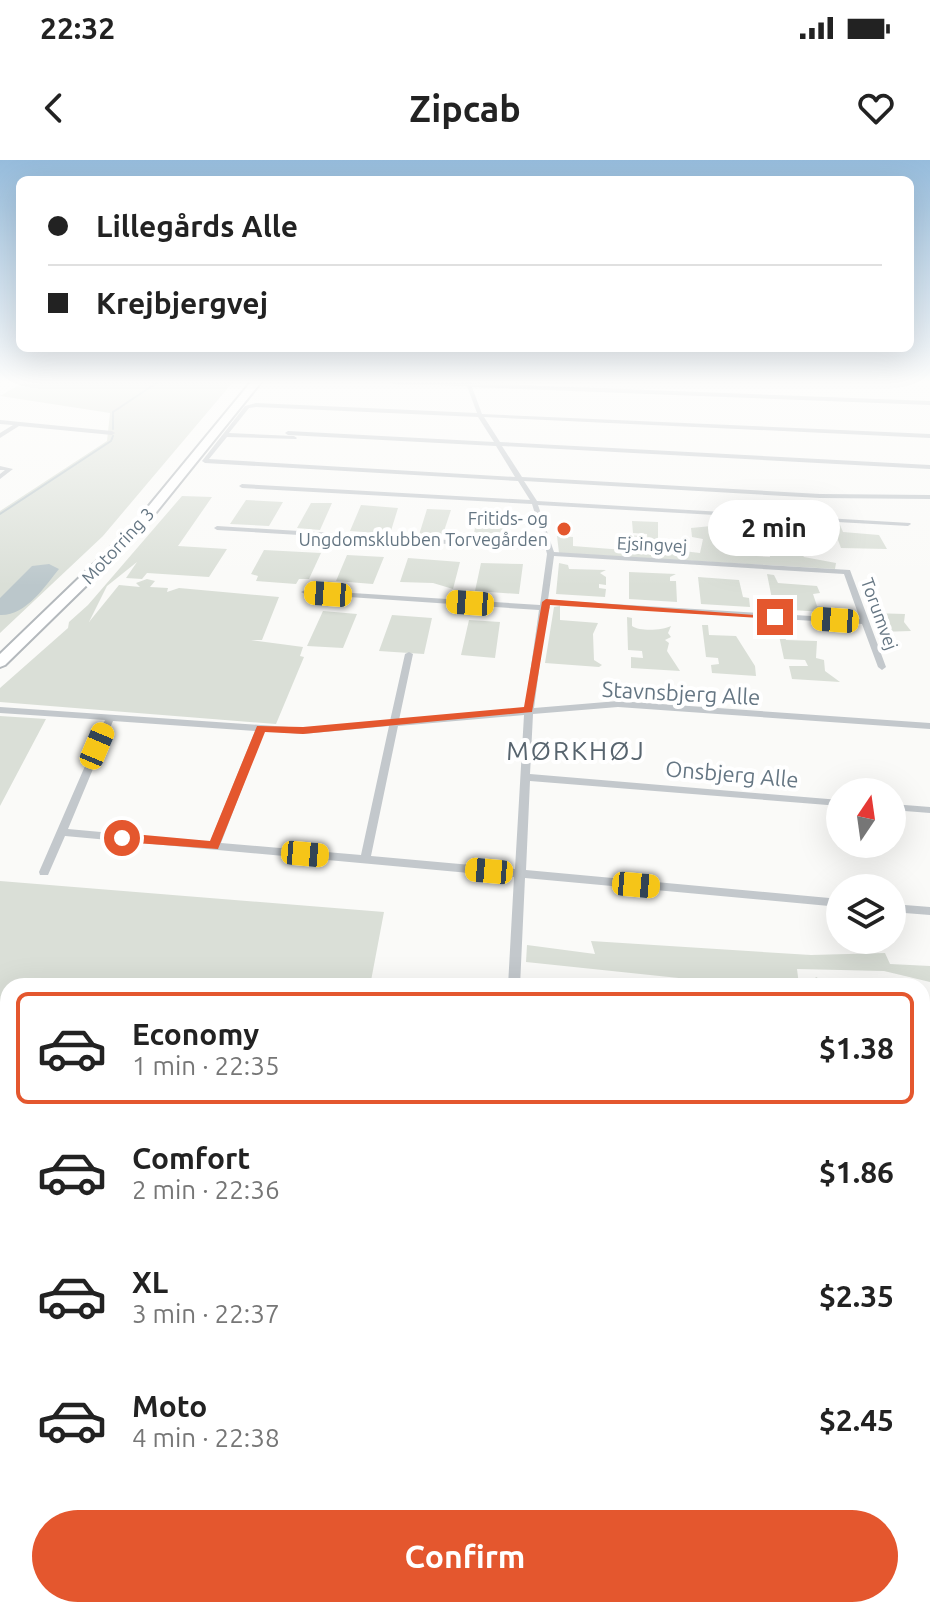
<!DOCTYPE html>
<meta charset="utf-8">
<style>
:root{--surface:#fff;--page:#f6f6f6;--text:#222;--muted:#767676;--line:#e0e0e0;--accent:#e4572e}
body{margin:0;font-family:Ubuntu,sans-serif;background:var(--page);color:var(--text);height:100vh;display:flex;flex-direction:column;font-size:30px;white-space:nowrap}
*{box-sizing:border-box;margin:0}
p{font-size:26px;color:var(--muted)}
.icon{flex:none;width:44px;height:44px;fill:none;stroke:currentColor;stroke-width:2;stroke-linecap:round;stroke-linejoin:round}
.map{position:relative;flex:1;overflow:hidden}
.drawer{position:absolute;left:0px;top:818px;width:930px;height:640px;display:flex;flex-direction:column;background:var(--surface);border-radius:24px 24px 0 0;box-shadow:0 8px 32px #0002}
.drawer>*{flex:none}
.guide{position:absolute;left:16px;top:16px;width:898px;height:176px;border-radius:12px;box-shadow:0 8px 32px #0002;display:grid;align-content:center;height:176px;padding:0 32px;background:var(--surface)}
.needle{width:52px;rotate:13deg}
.fabs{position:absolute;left:826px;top:618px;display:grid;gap:16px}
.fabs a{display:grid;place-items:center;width:80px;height:80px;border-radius:50%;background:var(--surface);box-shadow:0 8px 32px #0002;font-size:40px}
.end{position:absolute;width:36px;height:36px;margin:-18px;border:10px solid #e4572e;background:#fff;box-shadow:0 0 0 4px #fff}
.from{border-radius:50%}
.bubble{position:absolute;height:56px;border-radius:28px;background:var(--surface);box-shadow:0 8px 32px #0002;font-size:26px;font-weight:700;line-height:56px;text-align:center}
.car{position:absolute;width:24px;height:48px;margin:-24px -12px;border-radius:10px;box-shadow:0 0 6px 2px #0007;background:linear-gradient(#f5c518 24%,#345 0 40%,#f5c518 0 76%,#345 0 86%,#f5c518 0)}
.guide b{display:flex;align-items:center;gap:28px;height:76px;font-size:30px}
.guide b+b{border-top:2px solid var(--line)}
.guide i{width:20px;height:20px;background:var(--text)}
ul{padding:14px 0 0;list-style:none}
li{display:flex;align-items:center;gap:24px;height:112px;margin:0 16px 12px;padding:0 16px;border:4px solid transparent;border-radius:12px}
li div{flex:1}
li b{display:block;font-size:30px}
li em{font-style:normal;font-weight:700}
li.selected{border-color:var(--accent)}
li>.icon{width:72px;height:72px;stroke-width:1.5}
.cta{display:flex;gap:16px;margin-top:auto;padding:16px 32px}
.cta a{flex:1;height:92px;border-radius:48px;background:var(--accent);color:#fff;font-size:32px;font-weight:700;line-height:92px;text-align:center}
.status{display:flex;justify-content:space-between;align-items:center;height:56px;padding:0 40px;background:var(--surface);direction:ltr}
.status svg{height:22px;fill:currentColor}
header{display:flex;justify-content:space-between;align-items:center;height:104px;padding:0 32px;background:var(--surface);font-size:36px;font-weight:700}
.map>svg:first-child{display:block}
.green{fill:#dadfd7}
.water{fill:#bbc7cb}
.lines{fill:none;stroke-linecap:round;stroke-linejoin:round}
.stream{stroke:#bbc7cb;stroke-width:2}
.motorway-casing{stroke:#b4b9bd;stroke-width:4}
.minor{fill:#c3c8cc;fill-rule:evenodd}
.tertiary{fill:#c3c8cc;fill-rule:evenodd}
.motorway{fill:#fff;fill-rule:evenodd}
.route{fill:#e4572e}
.poi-dot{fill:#e4572e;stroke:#fff;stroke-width:3}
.labels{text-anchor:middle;stroke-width:8;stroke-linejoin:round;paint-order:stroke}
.far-poi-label{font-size:18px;fill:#657683;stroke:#fff;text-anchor:end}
.far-street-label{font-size:18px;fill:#657683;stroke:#fff}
.street-label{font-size:22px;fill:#657683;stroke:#fff}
.quarter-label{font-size:26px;letter-spacing:2px;fill:#57646e;stroke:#fff}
</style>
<div class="status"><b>22:32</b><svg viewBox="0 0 49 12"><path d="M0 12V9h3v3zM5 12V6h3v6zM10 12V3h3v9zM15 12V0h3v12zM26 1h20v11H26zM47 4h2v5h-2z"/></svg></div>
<header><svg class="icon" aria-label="back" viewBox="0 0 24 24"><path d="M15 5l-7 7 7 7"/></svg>Zipcab<svg class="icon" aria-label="heart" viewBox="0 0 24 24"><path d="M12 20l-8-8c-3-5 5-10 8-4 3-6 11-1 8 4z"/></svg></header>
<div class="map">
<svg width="930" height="1458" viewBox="0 0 930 1458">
<rect width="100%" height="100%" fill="#fafaf8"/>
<path class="green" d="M24 222H233L103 376 0 473V351L107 281 110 253 0 236Z
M182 336 212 337 178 386 227 389 209 417 147 413 142 419 126 418 137 402 107 426 89 462 119 425 140 427 136 423 147 419 155 421 150 427 168 428 167 432 179 428 279 437 262 480H251L303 487 300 496 304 497 276 564 0 542V528L68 468 69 462 88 445Z
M246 340 283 342 269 366 230 364Z
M311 343H332L320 370 297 368Z
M361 345 398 348 390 374 350 371Z
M427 349 451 350 442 377 419 375Z
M478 353 504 354 512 381 473 378Z
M818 359 838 360 843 372 879 375 887 389 841 388 835 372 821 368Z
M632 361 658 362V388L700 393 703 379 692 377 691 368 722 365 726 394 770 397 768 385 758 384 755 368 783 370 804 397 836 403 835 409 559 393 557 376 573 377V386L624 390 625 375 641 376 642 391H648L647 374 633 373Z
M264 390 321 393 309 419H299L296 424 256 421 258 416 251 414Z
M347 395 384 397 373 424 336 421Z
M408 398 460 402 453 429 433 423 400 422Z
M481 403 523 404 519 434 475 431Z
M559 403 568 405 569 409 606 410 600 413 606 417V425L599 424V428L606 429 605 437 556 434Z
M629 412 676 414 670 417V421H676L677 442 629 439Z
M767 414 774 415 778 423 817 426 820 433 813 434 817 446 824 447 825 452 774 449Z
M698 417 739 420 743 437 749 438 750 447 701 444Z
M560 446V460L598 463 593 474 594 500 602 505 599 507 545 503 554 447Z
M323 451 357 454 343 488 307 486Z
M872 453 905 454 904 462 911 471 879 472Z
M392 455 432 458 424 494 379 491Z
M627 457 632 458V466C641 472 663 470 671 466L668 473 671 477 665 480 669 483 667 491 680 511 631 508V497L643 498 642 491 628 490Z
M469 460 500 462 495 498 461 495Z
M702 465H708L709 475 736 476 755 506 756 516 712 513 711 505 719 504 718 498 706 497Z
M778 471H783L786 480 817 481 816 498 824 500 825 511 840 522 792 519 789 506H808L805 500 784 499Z
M0 556 46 559 0 646Z
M0 721 384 752 370 826H8V1017L0 1016Z
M591 781 811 795 885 793 890 804 930 806V822L884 811 797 809 799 825 817 817 820 826H755L526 802 527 785 595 794Z
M0 1097H8V1301H0Z"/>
<path class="water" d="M49 404 59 409C45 426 26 456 0 455V438L32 406Z"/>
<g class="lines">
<path class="stream" d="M113 269V252L158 222
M0 354 111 281 113 276"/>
<defs>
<path id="motorway" d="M251 222H261L137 376 5 505 0 507V494L129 370Z"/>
</defs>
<use href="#motorway" class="motorway-casing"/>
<path class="minor" d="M391 222 466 223V222H470L471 223 930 241V245L472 227 482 254 930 274V278L484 257 500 282 930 305V309L502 286 522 317 820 334 930 335V339L820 338 524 321 537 341 910 363 911 364 908 366 538 345 554 392 850 410 886 507 882 510 878 507 862 464 548 444 550 448 547 450 534 548 618 541 930 563V569L618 547 533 554 530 614 840 640V646L530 621 526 710 840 739V747L525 718 520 826H508L514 717 65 676 48 715H40L39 712 105 560 0 553V547L303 568 390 561 405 494 409 492 413 494 399 560 525 549 539 450 305 434 301 432 305 430 540 445 547 394 546 390 217 370 214 368 217 366 545 386 532 344 242 328 239 326 242 324 530 340 518 321 205 303 202 301 245 246 256 243 477 253 467 226 393 224ZM256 247 478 257 494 282 288 271 285 273 288 275 496 286 515 317 209 299 227 277 296 279 297 278 294 276 229 273 249 248ZM554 396 844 414 860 459 548 440ZM524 555 515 709 371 696 398 566ZM113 561 255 571 210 682 68 669ZM389 566 361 695 221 683 264 571 303 574Z
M0 260 112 271 115 273 112 275 19 266 0 278V273L13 265 0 264Z
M0 306 13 309 0 319V314L5 310H0Z
M892 644 930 647V653L892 650Z
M892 744 930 747V755L892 752Z
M922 938 927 940 930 947V968L925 967 922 959Z
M930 992V1006L922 1009V995Z
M0 1017H8V1031H0Z
M0 1324H8V1342H0Z"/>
<path class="tertiary" d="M930 1273V1299L922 1302V1276Z
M654 1450H692L689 1458H651Z"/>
<use href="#motorway" class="motorway"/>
</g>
<linearGradient id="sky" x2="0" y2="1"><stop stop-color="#96bcdc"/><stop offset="0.52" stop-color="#fdfdfc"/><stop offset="1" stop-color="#fdfdfc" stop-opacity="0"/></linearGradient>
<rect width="930" height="426" fill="url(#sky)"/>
<path class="route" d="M546 439 779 457 775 459 550 445 532 552 303 574 265 572 218 689 122 682 116 678 122 673 210 681 257 566 303 567 524 547 542 442Z"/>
<circle class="poi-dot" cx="564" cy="369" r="8"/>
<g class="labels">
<g class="far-poi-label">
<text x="548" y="365">Fritids- og<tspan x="548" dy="21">Ungdomsklubben Torvegården</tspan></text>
</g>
<g class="far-street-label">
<text transform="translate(652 385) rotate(3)" y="6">Ejsingvej</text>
<text transform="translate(118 386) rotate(-47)" y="6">Motorring 3</text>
<text transform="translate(879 454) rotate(70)" y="6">Torumvej</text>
</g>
<g class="street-label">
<text transform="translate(681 533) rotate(3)" y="8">Stavnsbjerg Alle</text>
<text transform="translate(732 614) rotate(5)" y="8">Onsbjerg Alle</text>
</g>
<g class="quarter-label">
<text x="576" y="600">MØRKHØJ</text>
</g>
</g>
</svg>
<div class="fabs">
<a><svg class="needle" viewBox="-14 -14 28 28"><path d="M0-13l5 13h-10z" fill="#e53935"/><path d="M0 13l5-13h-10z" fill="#767676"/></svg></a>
<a><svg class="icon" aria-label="layers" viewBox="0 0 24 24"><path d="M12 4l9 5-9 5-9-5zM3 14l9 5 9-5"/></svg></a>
</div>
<i class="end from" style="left:122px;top:678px"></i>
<i class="end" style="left:775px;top:457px"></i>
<div class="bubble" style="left:708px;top:340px;width:132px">2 min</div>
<i class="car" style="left:328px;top:434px;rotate:274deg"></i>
<i class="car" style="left:470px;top:443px;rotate:274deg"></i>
<i class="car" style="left:835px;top:460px;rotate:274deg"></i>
<i class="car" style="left:97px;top:586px;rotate:23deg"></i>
<i class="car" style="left:305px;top:694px;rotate:95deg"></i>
<i class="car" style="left:489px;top:711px;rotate:275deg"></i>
<i class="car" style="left:636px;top:725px;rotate:95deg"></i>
<div class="guide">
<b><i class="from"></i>Lillegårds Alle</b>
<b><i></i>Krejbjergvej</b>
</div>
<section class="drawer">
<ul>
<li class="selected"><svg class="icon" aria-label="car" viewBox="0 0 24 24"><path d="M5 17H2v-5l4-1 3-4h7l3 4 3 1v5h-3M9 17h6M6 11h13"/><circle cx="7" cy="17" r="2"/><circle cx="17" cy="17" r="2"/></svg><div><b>Economy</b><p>1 min · 22:35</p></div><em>$1.38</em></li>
<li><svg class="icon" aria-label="car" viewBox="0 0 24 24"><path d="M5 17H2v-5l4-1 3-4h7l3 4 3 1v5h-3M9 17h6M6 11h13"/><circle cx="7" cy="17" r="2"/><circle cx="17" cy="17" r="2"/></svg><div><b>Comfort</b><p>2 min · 22:36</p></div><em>$1.86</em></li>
<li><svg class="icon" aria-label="car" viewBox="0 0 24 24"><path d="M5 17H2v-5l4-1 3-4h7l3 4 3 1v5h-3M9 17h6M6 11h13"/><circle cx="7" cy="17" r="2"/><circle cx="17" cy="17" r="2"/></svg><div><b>XL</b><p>3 min · 22:37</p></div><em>$2.35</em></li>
<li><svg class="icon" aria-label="car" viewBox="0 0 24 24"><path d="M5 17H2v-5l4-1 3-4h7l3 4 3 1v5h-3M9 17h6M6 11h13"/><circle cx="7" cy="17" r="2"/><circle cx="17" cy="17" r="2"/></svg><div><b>Moto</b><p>4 min · 22:38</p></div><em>$2.45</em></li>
</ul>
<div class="cta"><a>Confirm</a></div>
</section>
</div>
